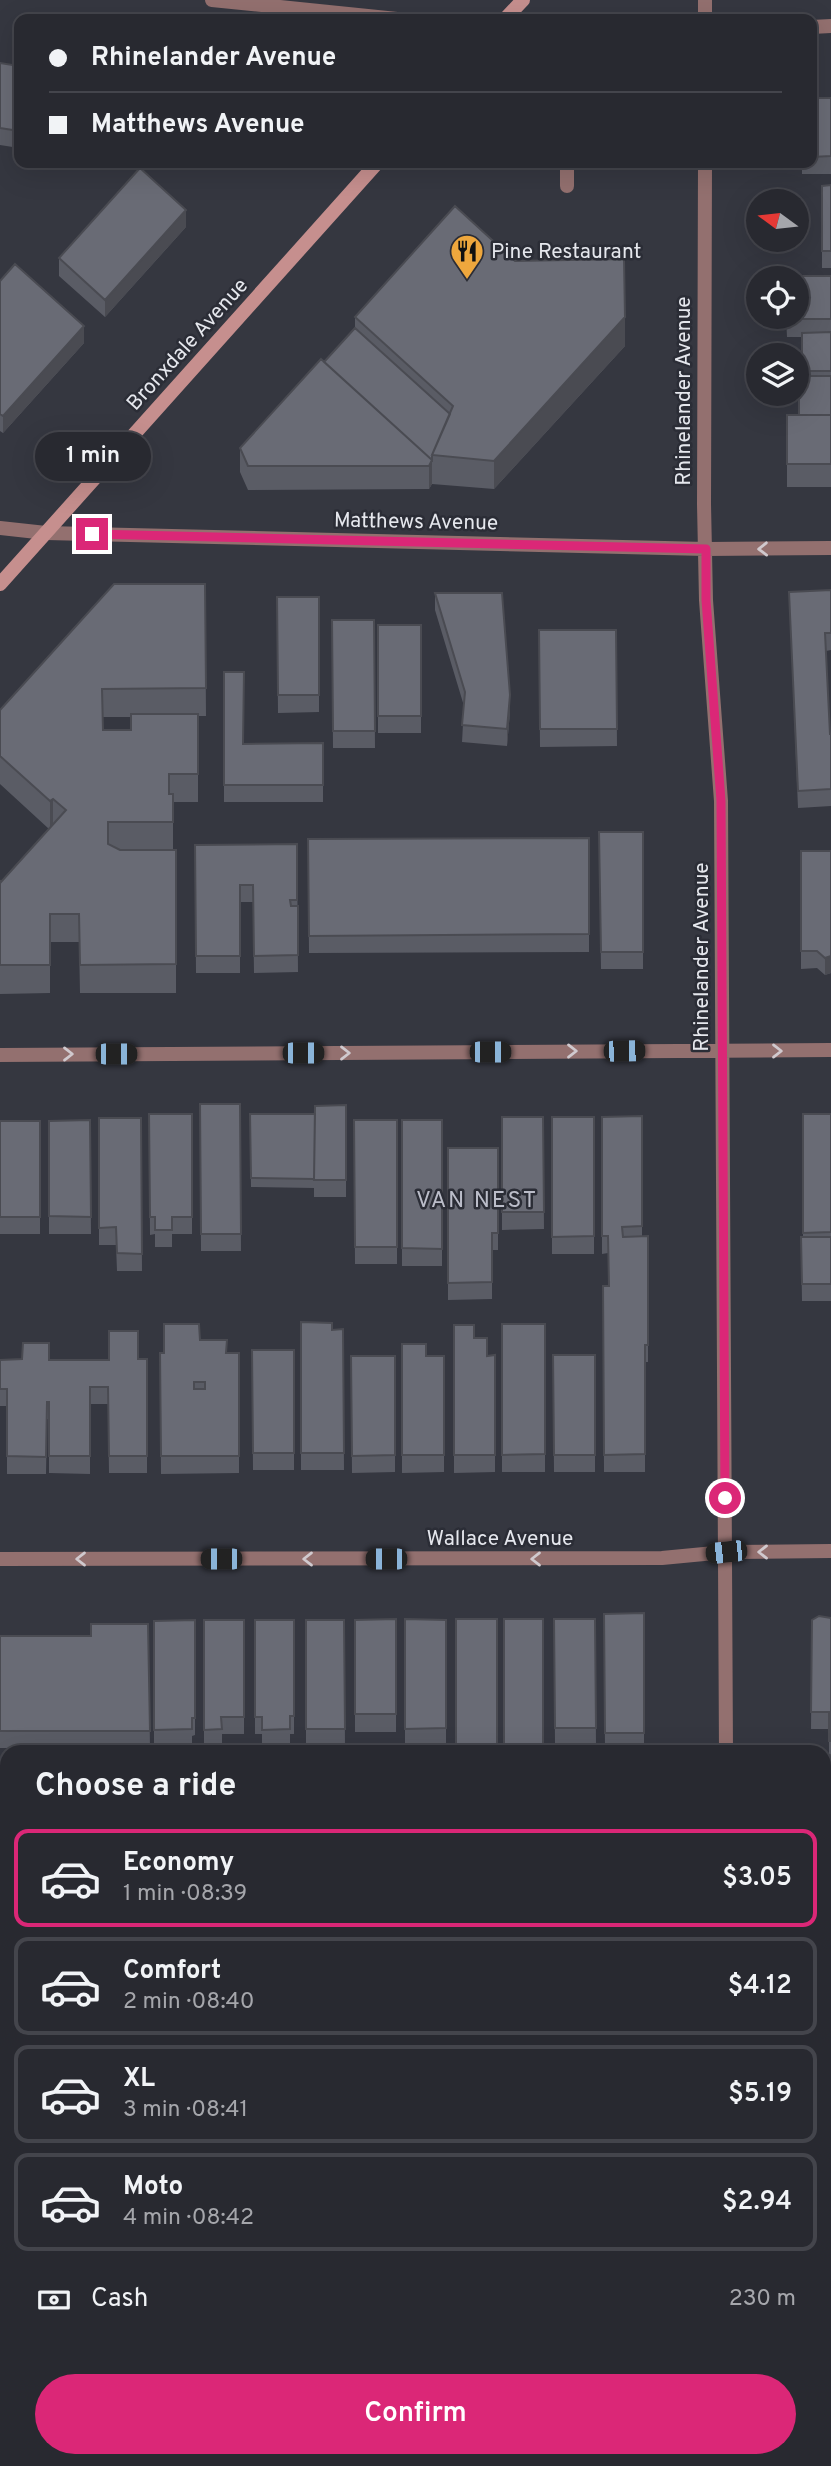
<!DOCTYPE html>
<meta charset="utf-8">
<style>
:root{--surface:#282930;--page:#34353c;--text:#f1f3f6;--muted:#a5a6ab;--line:#44454c;--accent:#db2777}
body{margin:0;font-family:Overpass,sans-serif;background:var(--page);color:var(--text);height:100vh;display:flex;flex-direction:column;font-size:26px;white-space:nowrap}
*{box-sizing:border-box;margin:0}
p{font-size:23px;color:var(--muted)}
.icon{flex:none;width:38px;height:38px;fill:none;stroke:currentColor;stroke-width:2;stroke-linecap:round;stroke-linejoin:round}
.map{position:relative;flex:1;overflow:hidden}
.drawer{position:absolute;left:0px;top:1745px;width:831px;height:723px;display:flex;flex-direction:column;background:var(--surface);border-radius:21px 21px 0 0;box-shadow:0 7px 28px #0002,0 0 0 2px var(--line)}
.drawer>*{flex:none}
.banner{position:absolute;left:14px;top:14px;width:803px;height:154px;border-radius:14px;box-shadow:0 7px 28px #0002,0 0 0 2px var(--line);display:grid;align-content:center;height:154px;padding:0 35px;background:var(--surface)}
.needle{width:46px;rotate:285deg}
.controls{position:absolute;left:746px;top:189px;display:grid;gap:14px}
.controls a{display:grid;place-items:center;width:63px;height:63px;border-radius:50%;background:var(--surface);box-shadow:0 7px 28px #0002,0 0 0 2px var(--line);font-size:35px}
.end{position:absolute;width:32px;height:32px;margin:-16px;border:9px solid #db2777;background:#fff;box-shadow:0 0 0 4px #fff}
.from{border-radius:50%}
.bubble{position:absolute;height:49px;border-radius:24px;background:var(--surface);box-shadow:0 7px 28px #0002,0 0 0 2px var(--line);font-size:23px;font-weight:600;line-height:49px;text-align:center}
.car{position:absolute;width:21px;height:42px;margin:-21px -10px;border-radius:9px;box-shadow:0 0 5px 2px #0007;background:linear-gradient(#222 24%,#8ab4d8 0 40%,#222 0 76%,#8ab4d8 0 86%,#222 0)}
.banner b{display:flex;align-items:center;gap:24px;height:66px;font-size:26px}
.banner b+b{border-top:2px solid var(--line)}
.banner i{width:18px;height:18px;background:var(--text)}
ul{padding:0;list-style:none}
li{display:flex;align-items:center;gap:21px;height:98px;margin:0 14px 10px;padding:0 21px;border:4px solid var(--line);border-radius:14px}
li div{flex:1}
li b{display:block;font-size:26px}
li em{font-style:normal;font-weight:600}
li.current{border-color:var(--accent)}
li>.icon{width:63px;height:63px;stroke-width:1.5}
h2{padding:0 35px;font-size:32px;line-height:84px}
.pay{display:flex;align-items:center;gap:18px;height:77px;padding:0 35px;font-size:26px}
.pay p{margin-inline-start:auto}
.button{display:flex;gap:14px;margin-top:auto;padding:14px 35px}
.button a{flex:1;height:80px;border-radius:42px;background:var(--accent);color:#fff;font-size:28px;font-weight:600;line-height:80px;text-align:center}
.map>svg:first-child{display:block}
.lines{fill:none;stroke-linecap:round;stroke-linejoin:round}
.lane{stroke:#93706f;stroke-width:14}
.street{stroke:#93706f;stroke-width:14}
.secondary{stroke:#c68f8e;stroke-width:14}
.wall{fill:#5a5c65;fill-rule:evenodd}
.shaded-wall{fill:#4a4b52}
.building{fill:#696b75;stroke:#4a4b52;stroke-width:2;fill-rule:evenodd}
.oneway{stroke:#d0c9ce}
.route{stroke:#db2777;stroke-width:9}
.labels{text-anchor:middle;stroke-width:5;stroke-linejoin:round;paint-order:stroke}
.poi-label{font-size:21px;fill:#e5e7ed;stroke:#2b2d36;text-anchor:start}
.street-label{font-size:21px;fill:#e5e7ed;stroke:#2b2d36}
.neighbourhood-label{font-size:23px;letter-spacing:2px;fill:#bbbdc9;stroke:#2b2d36}
</style>
<div class="map">
<svg width="831" height="2466" viewBox="0 0 831 2466">
<rect width="100%" height="100%" fill="#353740"/>
<g class="lines">
<path class="lane" d="M567 186V163"/>
<path class="street" d="M212 0 397 19
M705 19V0
M812 27 831 26
M705 163 704 504 706 600 721 801 726 1752
M0 528 46 533 706 549 831 548
M0 1055 831 1050
M0 1559 662 1558 725 1552 831 1551
M824 2055H831
M0 2063H7
M0 2416 7 2419
M92 2460 103 2466
M49 2466 51 2460
M729 2466V2460"/>
<path class="secondary" d="M505 19 523 0
M0 584 377 163"/>
</g>
<path class="wall" d="M0 63 19 66V148L0 145Z
M812 98H831V174H802V163H812Z
M176 163H203L202 166Z
M831 185V268H822V186Z
M186 227 105 317 59 276V258Z
M515 261 625 346 494 489 432 484 429 489 248 490 240 472V448L324 362 355 328V317Z
M831 276V487H787V415H799L802 376V337H787L786 317Z
M0 281 84 343 3 433 0 431Z
M205 584 206 716H198V802H173V850H176V993H80L79 942H50V993L0 994V881L1 882 49 829 0 784V710ZM102 717H131V730H103Z
M831 590V650L826 651 830 734H831V806L798 808 789 592Z
M435 593 510 712 507 746 462 742 464 706 435 610Z
M277 597H319V712L278 713Z
M332 620H374L375 748H333Z
M378 625H421V733H378Z
M539 630H616L617 746 540 747Z
M224 672 244 744 323 743V802H224Z
M599 832H643V969H601Z
M589 838V952L309 953 308 839Z
M297 844 298 972 254 973 253 902H240V973H196L195 845Z
M801 851H831V973L825 975 817 968 801 969Z
M200 1104H240L241 1251H201Z
M346 1105V1197H314V1188L251 1187 250 1114H315Z
M149 1114H192V1234H172V1247H155V1234L150 1235Z
M803 1114H831V1301H802L801 1237H803Z
M642 1116V1236H648V1362H645V1472H604L603 1286H609L608 1253 602 1254V1117Z
M502 1117H543L544 1229 502 1230Z
M552 1117H594V1254H552Z
M99 1118H141L142 1271H117L116 1245H99Z
M90 1120 91 1234H49V1121Z
M354 1120H397V1264H355Z
M402 1120H442V1266H402Z
M0 1121H40V1234H0Z
M448 1148H498V1250H492V1299L448 1300Z
M301 1322 332 1330 343 1329 344 1470H301Z
M502 1324H545V1472H502Z
M454 1325 474 1338 487 1356 495 1355V1472L454 1473Z
M200 1340 227 1353H239V1473L161 1474 160 1353Z
M402 1344 426 1356H444V1472L402 1473Z
M252 1350H294V1470H253Z
M553 1355H595V1472H554Z
M351 1356H395V1472L352 1473Z
M147 1359V1473H109L108 1404H90V1474L49 1473V1419H47L46 1474H7V1406H0V1360Z
M644 1613V1750L605 1751 604 1614Z
M831 1618V1796H824V1755H829V1729H811L812 1620Z
M396 1619V1732H355V1620Z
M405 1619 446 1620V1746H405Z
M554 1619H595L596 1745H555Z
M195 1620V1735L192 1736V1747H154V1621Z
M204 1620H244V1734H222V1746L204 1747Z
M255 1620H294V1734H290V1746L262 1747V1734H255Z
M306 1620H344L345 1746H306Z
M148 1624 150 1748H0V1636H91Z
M824 1802H831V1901H824Z
M0 1837H7V1973L0 1974Z
M824 1903H831V2005H824Z
M831 2121V2236H830L831 2305H824V2123H828Z
M314 2460H353L350 2466H325Z"/>
<path class="shaded-wall" d="M186 210V227L105 317V300Z
M625 317V346L494 489V461Z
M84 326V343L3 433V416Z
M432 460V484L429 489V466Z
M510 695V712L507 746V729Z
M53 799V827L50 829V801Z
M831 956V973L825 975V958Z
M7 2167V2184L0 2199V2182Z
M7 2315V2324L0 2339V2330Z
M348 2460H353L350 2466H346Z
M481 2460H490L487 2466H479Z
M652 2460H657V2466H649Z"/>
<path class="building" d="M0 63 19 66V131L0 128Z
M812 98H831V156L812 157Z
M140 168 186 210 105 300 59 258Z
M831 185V251H822V186Z
M455 206 515 261 624 259 625 317 494 461 432 455 453 406 355 317Z
M15 264 84 326 3 416 0 414V281Z
M786 276H831V319H787V317H796V278H786Z
M355 328 450 414 432 455V460L324 362Z
M831 332V371H802V333Z
M321 359 432 460 429 466H248L240 448Z
M799 376H831V415H799Z
M787 415H831V464H787Z
M114 584H205L206 688 102 689 103 730H131V714H198V774H169V794H173V822H108V844L120 850H176V964L80 965 79 914H50V965H0V881L1 882 66 810 53 799 50 801 0 756V710Z
M831 590V633H825L830 734H831V789L798 791 789 592Z
M435 593H502L510 695 507 729 462 725 465 692Z
M277 597H319V695H278Z
M332 620H374L375 731H333Z
M378 625H421V716H378Z
M539 630H616L617 729H540Z
M224 672H244L243 744 323 743V785H224Z
M599 832H643V952H601Z
M589 838V934L309 936 308 839Z
M297 844V900H290L291 906H298V955L254 956 253 885H240V956H196L195 845Z
M801 851H831V956L825 958 817 951H801Z
M200 1104H240L241 1234H201Z
M346 1105V1180H314L315 1106Z
M149 1114H192V1217H172V1230H155V1217H150Z
M250 1114H315L314 1179 251 1178Z
M803 1114H831V1232L803 1233Z
M642 1116V1226L622 1227 623 1237 648 1236V1345H645V1454L604 1455 603 1286H609L608 1236H602V1117Z
M502 1117H543L544 1212H502Z
M552 1117H594V1236L552 1237Z
M99 1118H141L142 1254 117 1253 116 1227 99 1228Z
M90 1120 91 1217 49 1216V1121Z
M354 1120H397V1247H355Z
M402 1120H442V1249L402 1248Z
M0 1121H40V1217H0Z
M448 1148H498V1233H492V1282L448 1283Z
M801 1237H831V1284H802Z
M301 1322 332 1323V1330L343 1329 344 1453H301Z
M164 1324H199L200 1340H227L226 1353H239V1456H161L160 1353H164ZM194 1382H205V1389H194Z
M502 1324H545V1454L502 1455Z
M454 1325H474V1338H487V1356L495 1355V1455H454Z
M109 1331H138V1359H147V1456H109L108 1387H90V1456H49V1402H47L46 1457 7 1456V1389H0V1360L22 1359 23 1343H49V1360H109Z
M402 1344H426V1356H444V1455H402Z
M252 1350H294V1453H253Z
M553 1355H595V1455H554Z
M351 1356H395V1455L352 1456Z
M644 1613V1733H605L604 1614Z
M819 1616 831 1618V1741H829V1712H811L812 1620Z
M396 1619V1714H355V1620Z
M405 1619 446 1620V1728L405 1729Z
M456 1619H497V1752H456Z
M504 1619H543V1752H504Z
M554 1619H595L596 1728H555Z
M195 1620V1718H192V1729L154 1730V1621Z
M204 1620H244V1717H221L222 1729 204 1730Z
M255 1620H294V1716H290V1729L262 1730V1717H255Z
M306 1620H344L345 1729H306Z
M91 1624H148L150 1731H0V1636H91Z
M824 1755H831V1787H824Z
M824 1802H831V1877H824Z
M0 1837H7V1956H0Z
M824 1903H831V1981H824Z
M2 2091H7V2167L0 2182V2094Z
M831 2121 830 2238 824 2239V2123H828Z
M824 2247H831V2296H824Z
M0 2282 7 2286V2315L0 2330Z
M824 2354H831V2465H822L816 2461 824 2460Z
M332 2460H348L346 2466H343Z
M359 2460H383L381 2466H356Z
M383 2460H481L479 2466H381Z
M506 2460H566L577 2466H503Z
M606 2460H652L649 2466H604Z"/>
<defs><path id="oneway-chevron" d="M-2-3.5L2.5 0L-2 3.5" fill="none" stroke-width="1.6" stroke-linecap="round" stroke-linejoin="round" transform="scale(1.75)"/></defs>
<g class="oneway">
<use href="#oneway-chevron" transform="translate(763 549) rotate(179)"/>
<use href="#oneway-chevron" transform="translate(572 1051)"/>
<use href="#oneway-chevron" transform="translate(777 1051)"/>
<use href="#oneway-chevron" transform="translate(345 1053)"/>
<use href="#oneway-chevron" transform="translate(68 1054)"/>
<use href="#oneway-chevron" transform="translate(763 1552) rotate(180)"/>
<use href="#oneway-chevron" transform="translate(81 1559) rotate(180)"/>
<use href="#oneway-chevron" transform="translate(308 1559) rotate(180)"/>
<use href="#oneway-chevron" transform="translate(536 1559) rotate(180)"/>
</g>
<g class="lines">
<path class="route" d="M92 534 706 549V600L721 801 725 1498"/>
</g>
<defs>
<symbol id="restaurant-pin" viewBox="-11 -11 22 30"><path d="M0 17L-7.5 6A9.5 9.5 0 1 1 7.5 6Z" fill="#eea73d" stroke="#2b2d36"/><path d="M-5-6h1v4h1v-4h1v4h1v-4h1v5L-1.5 .5V6h-2V.5L-5-1ZM5-6V6H3V1.5H1.5Q1.5-4 5-6Z" fill="#111"/></symbol>
</defs>
<g fill-rule="evenodd">
<use href="#restaurant-pin" x="448" y="232" width="38" height="52"/>
</g>
<g class="labels">
<g class="poi-label">
<text x="491" y="258">Pine Restaurant</text>
</g>
<g class="street-label">
<text transform="translate(187 344) rotate(-48)" y="7">Bronxdale Avenue</text>
<text transform="translate(683 391) rotate(-90)" y="7">Rhinelander Avenue</text>
<text transform="translate(416 521) rotate(1)" y="7">Matthews Avenue</text>
<text transform="translate(701 957) rotate(-90)" y="7">Rhinelander Avenue</text>
<text x="500" y="1545">Wallace Avenue</text>
</g>
<g class="neighbourhood-label">
<text x="477" y="1207">VAN NEST</text>
</g>
</g>
</svg>
<div class="controls">
<a><svg class="needle" viewBox="-14 -14 28 28"><path d="M0-13l5 13h-10z" fill="#e53935"/><path d="M0 13l5-13h-10z" fill="#a5a6ab"/></svg></a>
<a><svg class="icon" aria-label="locate" viewBox="0 0 24 24"><circle cx="12" cy="12" r="6"/><path d="M12 2v4M12 18v4M2 12h4M18 12h4"/></svg></a>
<a><svg class="icon" aria-label="layers" viewBox="0 0 24 24"><path d="M12 4l9 5-9 5-9-5zM3 14l9 5 9-5"/></svg></a>
</div>
<i class="end from" style="left:725px;top:1498px"></i>
<i class="end" style="left:92px;top:534px"></i>
<div class="bubble" style="left:35px;top:432px;width:116px">1 min</div>
<i class="car" style="left:624px;top:1051px;rotate:89deg"></i>
<i class="car" style="left:490px;top:1052px;rotate:90deg"></i>
<i class="car" style="left:303px;top:1053px;rotate:90deg"></i>
<i class="car" style="left:116px;top:1054px;rotate:90deg"></i>
<i class="car" style="left:726px;top:1552px;rotate:264deg"></i>
<i class="car" style="left:221px;top:1559px;rotate:270deg"></i>
<i class="car" style="left:386px;top:1559px;rotate:270deg"></i>
<div class="banner">
<b><i class="from"></i>Rhinelander Avenue</b>
<b><i></i>Matthews Avenue</b>
</div>
<section class="drawer">
<h2>Choose a ride</h2>
<ul>
<li class="current"><svg class="icon" aria-label="car" viewBox="0 0 24 24"><path d="M5 17H2v-5l4-1 3-4h7l3 4 3 1v5h-3M9 17h6M6 11h13"/><circle cx="7" cy="17" r="2"/><circle cx="17" cy="17" r="2"/></svg><div><b>Economy</b><p>1 min · 08:39</p></div><em>$3.05</em></li>
<li><svg class="icon" aria-label="car" viewBox="0 0 24 24"><path d="M5 17H2v-5l4-1 3-4h7l3 4 3 1v5h-3M9 17h6M6 11h13"/><circle cx="7" cy="17" r="2"/><circle cx="17" cy="17" r="2"/></svg><div><b>Comfort</b><p>2 min · 08:40</p></div><em>$4.12</em></li>
<li><svg class="icon" aria-label="car" viewBox="0 0 24 24"><path d="M5 17H2v-5l4-1 3-4h7l3 4 3 1v5h-3M9 17h6M6 11h13"/><circle cx="7" cy="17" r="2"/><circle cx="17" cy="17" r="2"/></svg><div><b>XL</b><p>3 min · 08:41</p></div><em>$5.19</em></li>
<li><svg class="icon" aria-label="car" viewBox="0 0 24 24"><path d="M5 17H2v-5l4-1 3-4h7l3 4 3 1v5h-3M9 17h6M6 11h13"/><circle cx="7" cy="17" r="2"/><circle cx="17" cy="17" r="2"/></svg><div><b>Moto</b><p>4 min · 08:42</p></div><em>$2.94</em></li>
</ul>
<div class="pay"><svg class="icon" aria-label="cash" viewBox="0 0 24 24"><path d="M3 7h18v10H3z"/><circle cx="12" cy="12" r="2"/></svg>Cash<p>230 m</p></div>
<div class="button"><a>Confirm</a></div>
</section>
</div>
